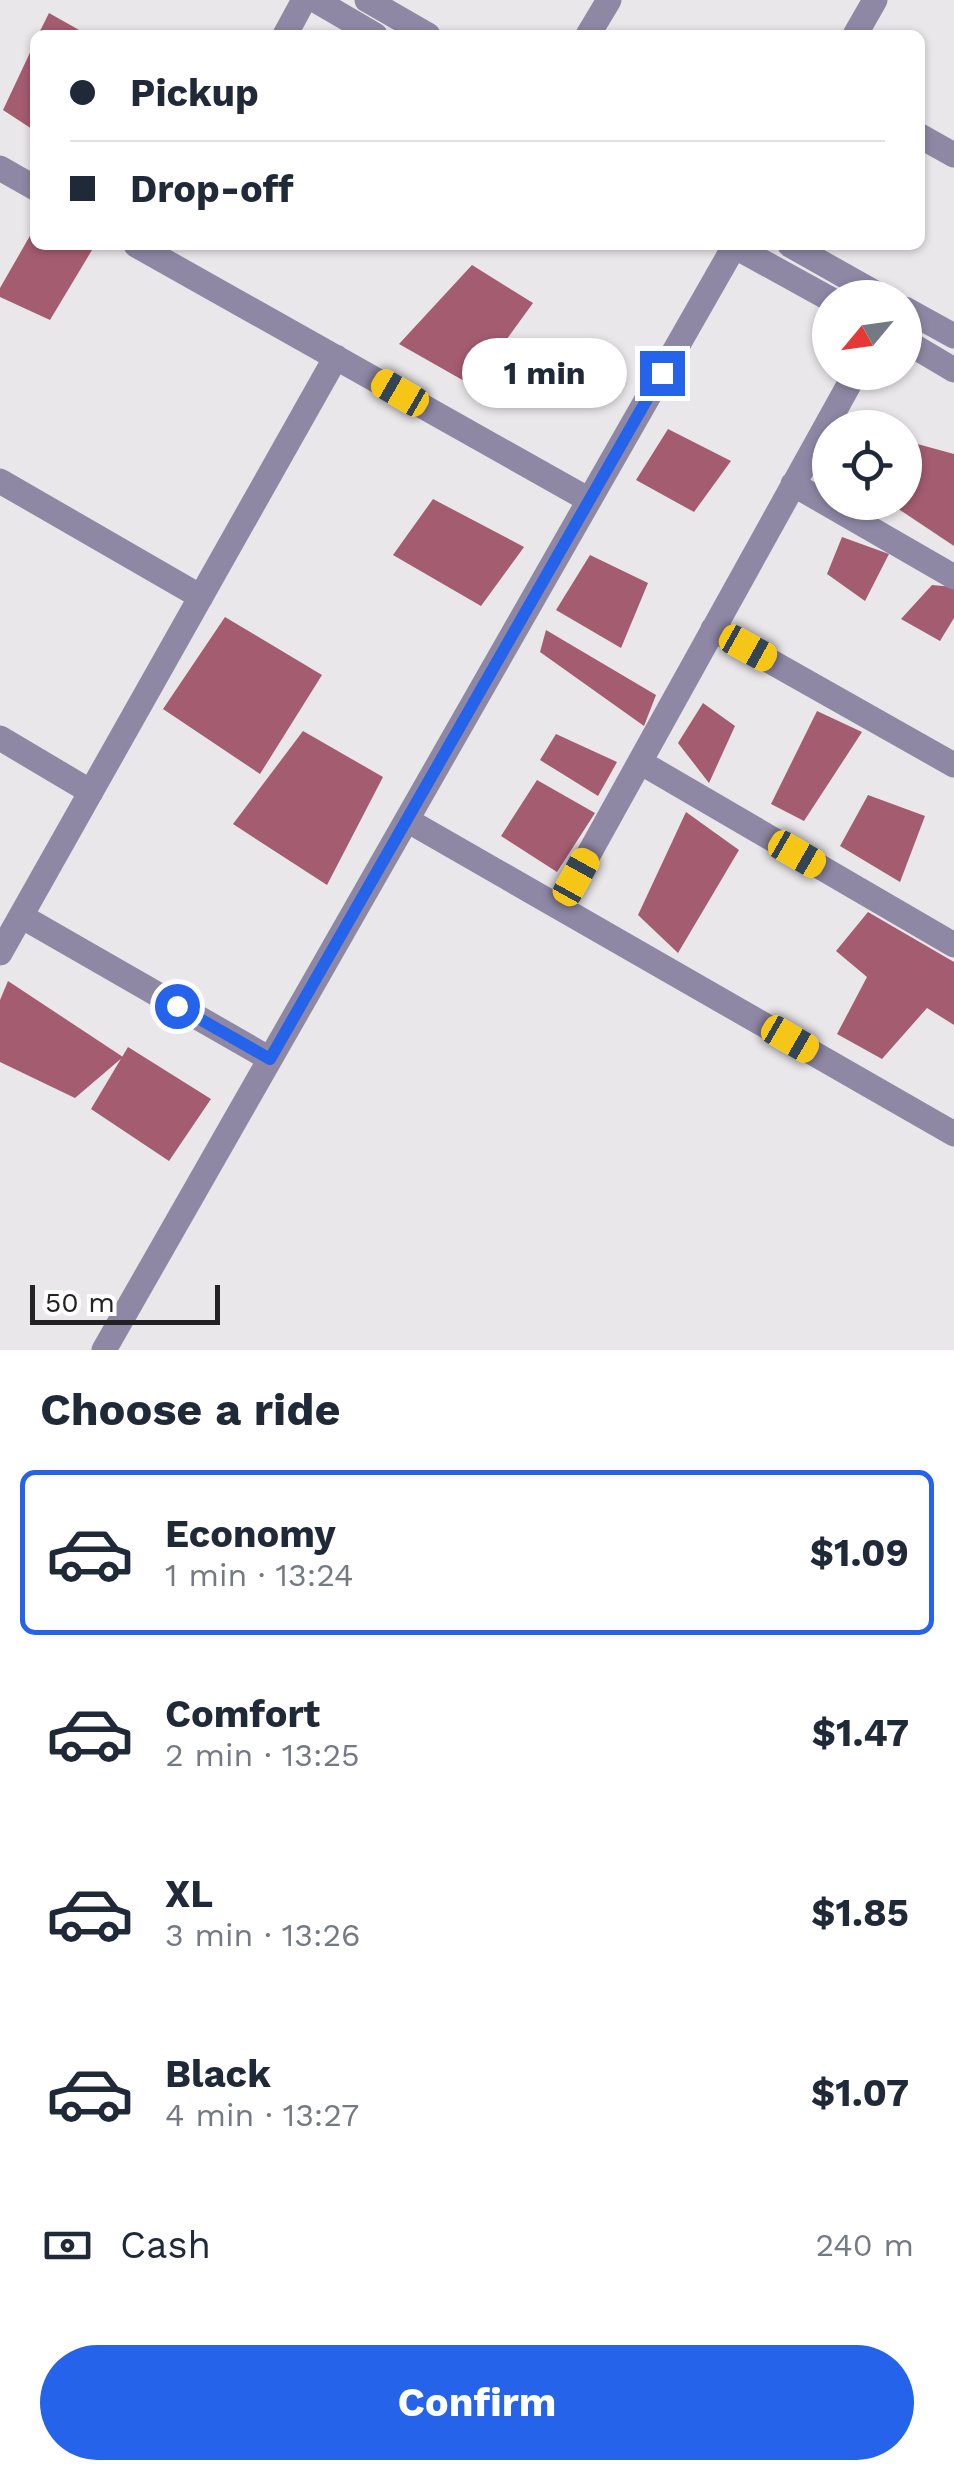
<!DOCTYPE html>
<meta charset="utf-8">
<style>
:root{--surface:#fff;--page:#f6f6f7;--text:#1f2937;--muted:#747a83;--line:#e0e1e3;--accent:#2563eb}
body{margin:0;font-family:"Work Sans",sans-serif;background:var(--page);color:var(--text);height:100vh;display:flex;flex-direction:column;font-size:38px;white-space:nowrap}
*{box-sizing:border-box;margin:0}
p{font-size:32px;color:var(--muted)}
.icon{flex:none;width:55px;height:55px;fill:none;stroke:currentColor;stroke-width:2;stroke-linecap:round;stroke-linejoin:round}
.map{position:relative;height:1350px;overflow:hidden}
.side{display:flex;flex-direction:column;background:var(--surface);flex:1}
.side>*{flex:none}
.guide{position:absolute;left:30px;top:30px;width:895px;height:220px;border-radius:15px;box-shadow:0 2px 8px #0004;display:grid;align-content:center;height:220px;padding:0 40px;background:var(--surface)}
.needle{width:65px;rotate:241deg}
.fabs{position:absolute;left:812px;top:280px;display:grid;gap:20px}
.fabs a{display:grid;place-items:center;width:110px;height:110px;border-radius:50%;background:var(--surface);box-shadow:0 2px 8px #0004;font-size:50px}
.scale{position:absolute;left:30px;bottom:25px;width:190px;box-sizing:border-box;padding-left:10px;border:5px solid #232223;border-top:0;font-size:28px;line-height:35px;white-space:nowrap;color:#232223;-webkit-text-stroke:8px #fff;paint-order:stroke}
.end{position:absolute;width:45px;height:45px;margin:-22px;border:12px solid #2563eb;background:#fff;box-shadow:0 0 0 5px #fff}
.from{border-radius:50%}
.bubble{position:absolute;height:70px;border-radius:35px;background:var(--surface);box-shadow:0 2px 8px #0004;font-size:32px;font-weight:700;line-height:70px;text-align:center}
.car{position:absolute;width:30px;height:60px;margin:-30px -15px;border-radius:12px;box-shadow:0 0 8px 2px #0007;background:linear-gradient(#f5c518 24%,#345 0 40%,#f5c518 0 76%,#345 0 86%,#f5c518 0)}
.guide b{display:flex;align-items:center;gap:35px;height:95px;font-size:38px}
.guide b+b{border-top:2px solid var(--line)}
.guide i{width:25px;height:25px;background:var(--text)}
ul{padding:0;list-style:none}
li{display:flex;align-items:center;gap:30px;height:165px;margin:0 20px 15px;padding:0 20px;border:5px solid transparent;border-radius:15px}
li div{flex:1}
li b{display:block;font-size:38px}
li em{font-style:normal;font-weight:700}
li.active{border-color:var(--accent)}
li>.icon{width:90px;height:90px;stroke-width:1.5}
h2{padding:0 40px;font-size:45px;line-height:120px}
.pay{display:flex;align-items:center;gap:25px;height:110px;padding:0 40px;font-size:38px}
.pay p{margin-inline-start:auto}
.button{display:flex;gap:20px;margin-top:auto;padding:20px 40px}
.button a{flex:1;height:115px;border-radius:60px;background:var(--accent);color:#fff;font-size:40px;font-weight:700;line-height:115px;text-align:center}
.map>svg:first-child{display:block}
.building{fill:#a45c70}
.lines{fill:none;stroke-linecap:round;stroke-linejoin:round}
.minor{stroke:#8e88a5;stroke-width:25}
.route{stroke:#2563eb;stroke-width:12}
</style>
<div class="map">
<svg width="954" height="1350" viewBox="0 0 954 1350">
<rect width="100%" height="100%" fill="#eae7ea"/>
<path class="building" d="M49 13 88 35H38Z
M35 42V131L3 110Z
M35 227V245H95L50 320 0 297V288Z
M472 265 533 303 473 386 399 344Z
M668 429 731 461 694 512 636 480Z
M910 442 954 454V546L888 502H905V448Z
M433 499 524 547 481 606 393 555Z
M842 537 889 554 865 601 827 574Z
M590 555 648 583 621 648 556 610Z
M932 585 954 587V618L940 641 901 619Z
M225 617 322 675 260 774 163 709Z
M546 630 656 695 644 726 540 652Z
M703 703 735 726 709 783 678 743Z
M817 711 862 732 804 821 771 804Z
M303 731 383 777 327 885 233 824Z
M556 734 617 762 598 796 540 760Z
M537 780 595 813 557 872 501 836Z
M868 795 925 816 900 882 840 846Z
M686 812 739 850 678 953 638 915Z
M868 912 954 962V1025L927 1008 882 1059 837 1034 867 977 836 951Z
M8 981 123 1057 75 1098 0 1062V1000Z
M128 1047 211 1099 169 1161 91 1109Z"/>
<g class="lines">
<path class="minor" d="M315 0 375 35
M367 0 428 35
M285 35 304 0
M588 35 609 0
M855 35 875 0
M920 136 954 155
M0 168 35 188
M136 245 589 500
M732 245 830 299
M790 245 884 298
M905 309 954 336
M905 341 954 370
M0 481 201 597
M793 484 954 577
M713 629 954 765
M0 738 91 792
M640 762 954 945
M407 820 954 1134
M560 906 856 372
M21 916 270 1059
M0 953 336 357
M104 1350 735 245"/>
</g>
<g class="lines">
<path class="route" d="M177 1006 270 1059 662 373"/>
</g>
</svg>
<div class="fabs">
<a><svg class="needle" viewBox="-14 -14 28 28"><path d="M0-13l5 13h-10z" fill="#e53935"/><path d="M0 13l5-13h-10z" fill="#747a83"/></svg></a>
<a><svg class="icon" aria-label="locate" viewBox="0 0 24 24"><circle cx="12" cy="12" r="6"/><path d="M12 2v4M12 18v4M2 12h4M18 12h4"/></svg></a>
</div>
<div class="scale">50 m</div>
<i class="end from" style="left:177px;top:1006px"></i>
<i class="end" style="left:662px;top:373px"></i>
<div class="bubble" style="left:462px;top:338px;width:165px">1 min</div>
<i class="car" style="left:400px;top:393px;rotate:300deg"></i>
<i class="car" style="left:748px;top:648px;rotate:119deg"></i>
<i class="car" style="left:797px;top:854px;rotate:120deg"></i>
<i class="car" style="left:576px;top:877px;rotate:29deg"></i>
<i class="car" style="left:790px;top:1039px;rotate:120deg"></i>
<div class="guide">
<b><i class="from"></i>Pickup</b>
<b><i></i>Drop-off</b>
</div>
</div>
<section class="side">
<h2>Choose a ride</h2>
<ul>
<li class="active"><svg class="icon" aria-label="car" viewBox="0 0 24 24"><path d="M5 17H2v-5l4-1 3-4h7l3 4 3 1v5h-3M9 17h6M6 11h13"/><circle cx="7" cy="17" r="2"/><circle cx="17" cy="17" r="2"/></svg><div><b>Economy</b><p>1 min · 13:24</p></div><em>$1.09</em></li>
<li><svg class="icon" aria-label="car" viewBox="0 0 24 24"><path d="M5 17H2v-5l4-1 3-4h7l3 4 3 1v5h-3M9 17h6M6 11h13"/><circle cx="7" cy="17" r="2"/><circle cx="17" cy="17" r="2"/></svg><div><b>Comfort</b><p>2 min · 13:25</p></div><em>$1.47</em></li>
<li><svg class="icon" aria-label="car" viewBox="0 0 24 24"><path d="M5 17H2v-5l4-1 3-4h7l3 4 3 1v5h-3M9 17h6M6 11h13"/><circle cx="7" cy="17" r="2"/><circle cx="17" cy="17" r="2"/></svg><div><b>XL</b><p>3 min · 13:26</p></div><em>$1.85</em></li>
<li><svg class="icon" aria-label="car" viewBox="0 0 24 24"><path d="M5 17H2v-5l4-1 3-4h7l3 4 3 1v5h-3M9 17h6M6 11h13"/><circle cx="7" cy="17" r="2"/><circle cx="17" cy="17" r="2"/></svg><div><b>Black</b><p>4 min · 13:27</p></div><em>$1.07</em></li>
</ul>
<div class="pay"><svg class="icon" aria-label="cash" viewBox="0 0 24 24"><path d="M3 7h18v10H3z"/><circle cx="12" cy="12" r="2"/></svg>Cash<p>240 m</p></div>
<div class="button"><a>Confirm</a></div>
</section>
